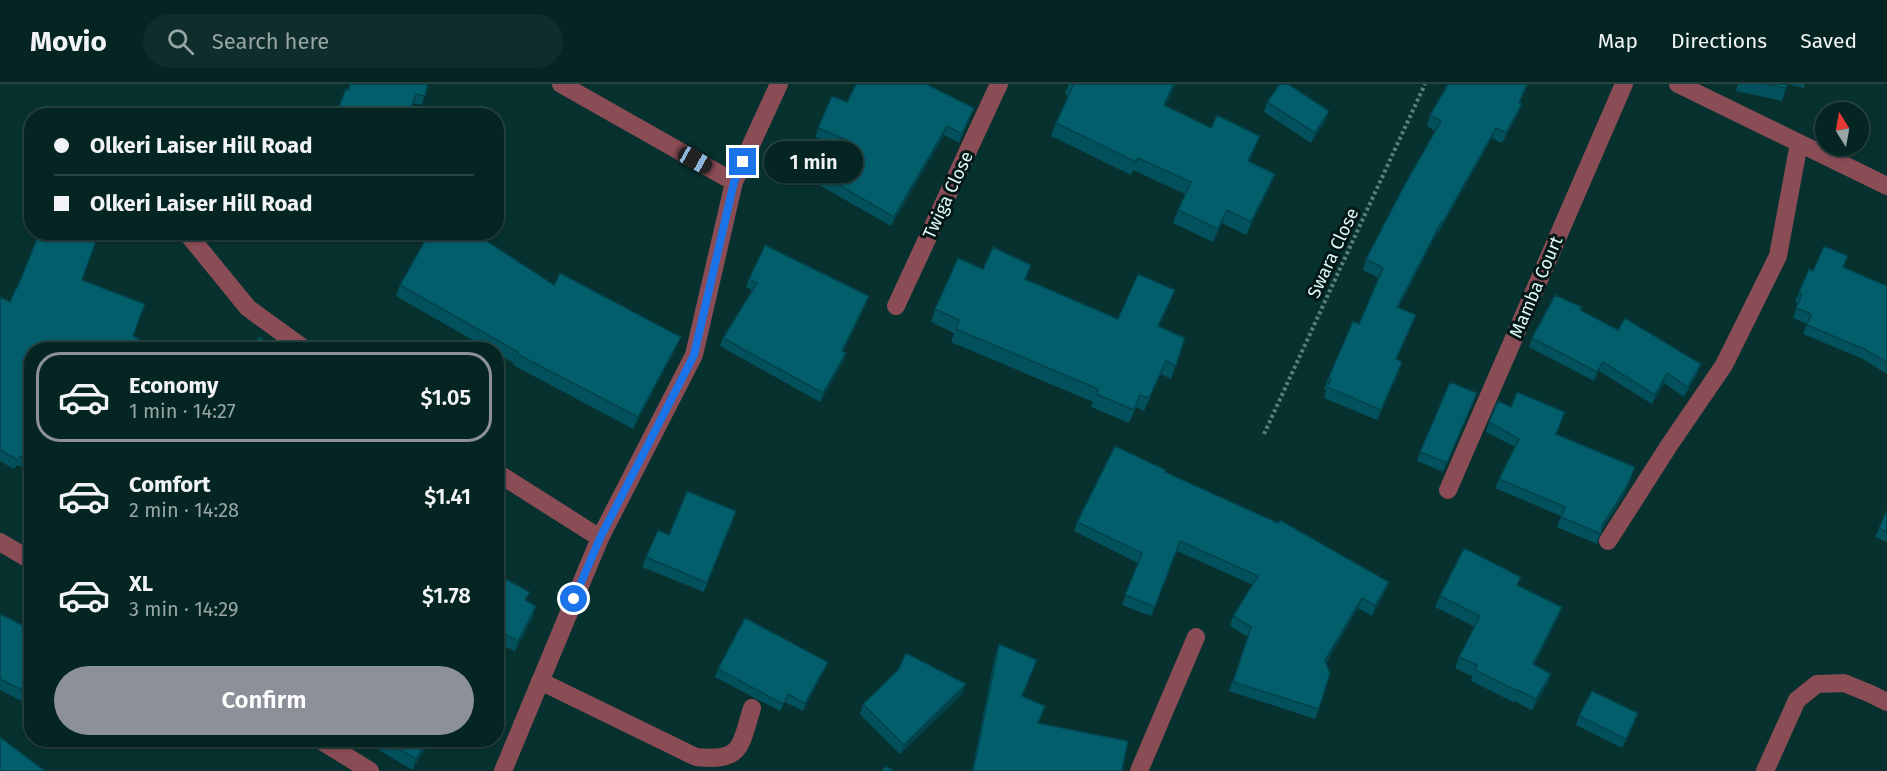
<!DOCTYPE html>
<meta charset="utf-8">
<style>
:root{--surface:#052523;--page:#0e2d2b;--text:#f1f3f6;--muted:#97a5a6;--line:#264241;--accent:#8c9099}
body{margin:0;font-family:"Fira Sans",sans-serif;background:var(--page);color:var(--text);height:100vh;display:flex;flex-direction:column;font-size:22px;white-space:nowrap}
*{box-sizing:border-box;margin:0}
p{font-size:20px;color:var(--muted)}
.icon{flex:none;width:33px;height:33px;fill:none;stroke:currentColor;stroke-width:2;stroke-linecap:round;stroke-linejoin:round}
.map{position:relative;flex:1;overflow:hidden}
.panel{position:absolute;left:24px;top:258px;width:480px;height:405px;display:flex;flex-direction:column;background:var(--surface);border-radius:24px;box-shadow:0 2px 4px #0004,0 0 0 2px var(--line)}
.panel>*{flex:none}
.guide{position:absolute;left:24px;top:24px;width:480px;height:132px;border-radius:24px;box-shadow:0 2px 4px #0004,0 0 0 2px var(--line);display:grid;align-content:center;height:132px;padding:0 30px;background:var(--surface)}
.needle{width:39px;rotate:349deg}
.tools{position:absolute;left:1815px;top:18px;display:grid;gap:12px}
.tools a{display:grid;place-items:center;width:54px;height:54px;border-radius:50%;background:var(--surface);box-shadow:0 2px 4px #0004,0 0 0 2px var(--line);font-size:30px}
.end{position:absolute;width:27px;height:27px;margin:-14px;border:8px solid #1a73e8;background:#fff;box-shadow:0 0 0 3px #fff}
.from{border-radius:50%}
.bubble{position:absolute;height:42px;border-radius:21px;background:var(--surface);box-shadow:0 2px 4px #0004,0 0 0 2px var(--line);font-size:20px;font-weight:600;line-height:42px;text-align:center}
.car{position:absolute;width:18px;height:36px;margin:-18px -9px;border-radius:8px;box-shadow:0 0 4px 2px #0007;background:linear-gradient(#222 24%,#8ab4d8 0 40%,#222 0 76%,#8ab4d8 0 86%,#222 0)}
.guide b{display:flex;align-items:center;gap:21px;height:57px;font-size:22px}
.guide b+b{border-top:2px solid var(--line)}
.guide i{width:15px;height:15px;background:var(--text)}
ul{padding:10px 0 0;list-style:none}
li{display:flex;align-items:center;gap:18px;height:90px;margin:0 12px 9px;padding:0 18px;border:3px solid transparent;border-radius:24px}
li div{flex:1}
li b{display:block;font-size:22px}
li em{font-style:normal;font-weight:600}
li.current{border-color:var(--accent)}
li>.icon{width:54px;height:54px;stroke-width:1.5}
.primary-button{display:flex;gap:12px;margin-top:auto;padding:12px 30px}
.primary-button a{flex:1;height:69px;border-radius:36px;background:var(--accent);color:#fff;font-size:24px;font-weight:600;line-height:69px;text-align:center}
header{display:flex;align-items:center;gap:36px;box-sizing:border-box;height:84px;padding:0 30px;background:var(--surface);border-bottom:2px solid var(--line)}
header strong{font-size:28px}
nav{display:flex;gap:33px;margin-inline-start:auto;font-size:21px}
.search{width:420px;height:54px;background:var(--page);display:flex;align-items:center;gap:15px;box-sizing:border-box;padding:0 21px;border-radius:33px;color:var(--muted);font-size:22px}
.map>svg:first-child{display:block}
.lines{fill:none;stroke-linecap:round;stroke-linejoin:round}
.path{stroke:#5b7f7d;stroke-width:4;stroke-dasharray:3 3;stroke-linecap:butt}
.lane{stroke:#8a4c55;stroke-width:18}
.street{stroke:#8a4c55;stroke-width:18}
.wall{fill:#03515c}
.shaded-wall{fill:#02424b}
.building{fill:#035e6b;stroke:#02424b;stroke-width:1.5}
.route{stroke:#1a73e8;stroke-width:8}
.labels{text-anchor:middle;stroke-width:6;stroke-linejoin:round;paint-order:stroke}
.street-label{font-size:18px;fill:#def9f7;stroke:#031716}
</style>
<header>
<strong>Movio</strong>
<div class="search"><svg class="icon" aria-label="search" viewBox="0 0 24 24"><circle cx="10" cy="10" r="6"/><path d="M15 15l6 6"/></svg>Search here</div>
<nav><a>Map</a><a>Directions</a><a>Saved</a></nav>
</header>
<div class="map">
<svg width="1887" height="687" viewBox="0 0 1887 687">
<rect width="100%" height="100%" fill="#07312f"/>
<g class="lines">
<path class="path" d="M1264 350 1425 0"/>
<path class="lane" d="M1765 687 1797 616 1817 600 1844 599 1871 610 1887 618"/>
<path class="street" d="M561 0 734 98
M1678 0 1887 102
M186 148 248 224 306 266
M896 222 999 0
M496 388 600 454
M1448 406 1624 0
M1608 457 1670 360 1724 281 1778 172 1799 59
M0 458 32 477
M540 597 696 673C742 678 740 663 752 624
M320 656 370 687
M503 687 600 454 694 271 734 98 779 0
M1139 687 1196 553"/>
</g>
<path class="wall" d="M350 0H428L422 21 348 6Z
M1069 0H1176L1165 22 1255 65 1249 78 1270 103 1246 151 1222 139 1213 158 1173 139 1178 126 1185 110 1133 86 1131 91 1051 52 1056 39 1068 12 1065 10Z
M1448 0H1528L1520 19 1522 20 1518 30 1502 59 1492 54 1439 148 1438 147 1399 223 1412 241 1397 275 1399 288 1377 336 1324 314 1326 306 1324 305 1328 295 1359 240 1379 194 1363 186 1366 175 1435 47 1427 42 1430 31Z
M1738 0H1805L1804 4 1787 0 1782 17 1736 7Z
M847 18 974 24 959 59 944 51 891 142 821 102 825 93 842 64 815 53 818 44Z
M1267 18 1326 36 1311 59 1264 28Z
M40 156 32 266V387L17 381 14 385 0 377V213L10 218 17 204Z
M1844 183 1887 202V290L1861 274 1803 250 1807 240 1793 234 1798 219 1795 218 1799 208 1813 187Z
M983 185 1026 196 1118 235 1170 219 1159 242 1185 254 1171 295 1161 290 1144 327 1136 323 1129 339 1091 323 1093 318 951 258 954 249 931 238 935 225Z
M749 195 866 220 843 268 846 269 843 278 820 318 720 262 723 254 752 206 746 203Z
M400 201 676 264 633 345 513 281 514 279 496 269V266H490L396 212Z
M1581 226 1698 289 1684 313 1664 299 1652 320 1599 287 1594 297 1529 263 1532 254Z
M1477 309 1443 388 1417 377 1420 368Z
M1511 323 1565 328 1556 350 1632 393 1623 413 1601 447 1597 460 1557 443 1561 432 1495 404 1499 395 1515 363 1486 348 1489 338Z
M1165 388 1385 508 1372 532 1358 524 1326 579 1319 625 1315 635 1229 607 1248 553 1230 542 1233 532 1253 501 1177 467 1151 532 1122 521 1138 479 1074 447 1077 438Z
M1887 426V458L1875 453Z
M733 437 704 508 642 483 646 473 669 451Z
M496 490 526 517 533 533 515 567 496 558Z
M1518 501 1562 523 1558 534 1534 581 1551 590 1547 601 1532 626 1514 617 1513 618 1471 597 1472 592 1455 584 1459 573 1475 543 1435 523 1440 512Z
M0 530 32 546V622L0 606Z
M999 560 1032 587 1022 612 1038 639 1122 687H972L995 572Z
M828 578 825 585 803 627 785 618 780 627 715 593 718 585Z
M963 609 900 670 860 630 863 620Z
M1579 632 1635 639 1622 664 1576 641Z
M363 656H431L412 686Z"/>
<path class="shaded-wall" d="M1174 0H1176L1159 34 1164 21Z
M1522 20 1518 30 1502 59 1506 49Z
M1329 27 1326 36 1311 59 1315 49Z
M947 42 944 51 891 142 894 133Z
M1496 44 1492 54 1439 148 1443 138Z
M1260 52 1255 65 1243 90 1248 77Z
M1275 90 1270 103 1246 151 1251 138Z
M1227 126 1222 139 1213 158 1218 145Z
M1442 137 1438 147 1394 233 1397 223Z
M1175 206 1170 219 1153 255 1158 242Z
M869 212 866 220 839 276 842 267Z
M681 253 676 264 633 345 638 333Z
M846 269 843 278 820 318 823 309Z
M1166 277 1161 290 1144 327 1149 314Z
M1402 278 1399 288 1377 336 1381 326Z
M1603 278 1599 287 1594 297 1597 288Z
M1701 280 1698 289 1684 313 1688 303Z
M1667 289 1664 299 1652 320 1655 311Z
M1477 309 1474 318 1443 388 1447 379Z
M1635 383 1623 413 1599 451 1602 442Z
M1389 498 1385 508 1372 532 1375 522Z
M1362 514 1358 524 1321 586 1325 576Z
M536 522 533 533 515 567 518 557Z
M1562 523 1558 534 1529 591 1533 580Z
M828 578 825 585 803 627 805 620Z
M1551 590 1547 601 1532 626 1536 615Z
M966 600 963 609 900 670 904 661Z
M1638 629 1635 639 1622 664 1626 655Z
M428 656H431L412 686 416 675Z"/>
<path class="building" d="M350 0H428L425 12 416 10 408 32H335L346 5 349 6Z
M856 0H926L974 24 962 50 947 42 894 133 825 93 847 56 818 44 832 12 847 18Z
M1074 0H1174L1164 21 1211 44 1217 31 1260 52 1248 77 1275 90 1251 138 1227 126 1218 145 1178 126 1191 98 1138 74 1136 78 1056 39Z
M1280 0H1288L1329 27 1315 49 1267 18Z
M1448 0H1527L1519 19 1522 20 1506 49 1496 44 1443 138 1442 137 1397 223 1416 231 1396 275 1402 278 1381 326 1327 303 1331 296 1328 295 1353 237 1359 240 1383 184 1366 175 1404 102 1441 37 1430 31Z
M1766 0H1787L1786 4Z
M43 148H87L85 154 96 157 82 196 145 220 133 252 159 266H32V377L20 372 18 376 0 366V213L10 218 16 204H17L37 155 40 156Z
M430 148H473L554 201 560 189 681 253 638 333 517 270 518 268 400 201Z
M765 161 869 212 842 267 846 269 823 309 723 254 757 199 749 195Z
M1824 162 1848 172 1843 183 1887 202V278L1864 265 1807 241 1811 230 1796 224 1802 210 1799 208 1809 185 1813 187Z
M993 163 1031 181 1025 195 1118 235 1138 190 1175 206 1158 242 1185 254 1176 282 1166 277 1149 314 1140 311 1134 326 1096 310 1098 305 956 245 959 236 935 225 958 174 983 185Z
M1555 211 1582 223 1580 226 1618 246 1625 234 1701 280 1688 303 1667 289 1655 311 1603 278 1597 288 1532 254Z
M259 253 280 266H252Z
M1450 298 1477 309 1447 379 1420 368Z
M1517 308 1565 328 1556 350 1635 383 1626 404 1602 442 1601 450 1561 433 1565 423 1499 395 1519 355 1489 338 1498 317 1511 323Z
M1115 362 1166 386 1165 388 1278 439 1280 436 1389 498 1375 522 1362 514 1325 576 1330 589 1319 625 1233 598 1251 543 1233 532 1258 492 1180 457 1155 523 1125 511 1142 469 1077 438Z
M687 407 736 427 707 499 646 473 658 446 669 451Z
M1887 426V448L1879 444Z
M1464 464 1521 493 1517 501 1562 523 1533 580 1551 590 1536 615 1518 606 1517 607 1475 586 1477 581 1459 573 1480 532 1440 512Z
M496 490 530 508 525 516 536 522 518 557 496 545Z
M0 530 32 546V611L0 595Z
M745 534 828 578 805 620 788 610 783 620 718 585Z
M999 560 1037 576 1022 612 1045 622 1038 639 1128 657 1122 687H973Z
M906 569 966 600 904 661 863 620 898 586Z
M1592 607 1638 629 1626 655 1579 632Z
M0 653 45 687H0Z
M384 656H428L416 675Z
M885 682 894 687H882Z"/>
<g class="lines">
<path class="route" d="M574 515 600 454 694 271 734 98 743 78"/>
</g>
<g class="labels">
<g class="street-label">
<text transform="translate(948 111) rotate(-65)" y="6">Twiga Close</text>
<text transform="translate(1333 169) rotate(-65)" y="6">Swara Close</text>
<text transform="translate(1536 203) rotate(-67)" y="6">Mamba Court</text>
</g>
</g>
</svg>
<div class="tools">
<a><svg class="needle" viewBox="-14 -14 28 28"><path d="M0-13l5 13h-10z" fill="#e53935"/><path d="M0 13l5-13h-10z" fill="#97a5a6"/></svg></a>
</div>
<i class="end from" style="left:574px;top:515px"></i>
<i class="end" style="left:743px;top:78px"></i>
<div class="bubble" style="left:764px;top:57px;width:99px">1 min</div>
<i class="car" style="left:695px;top:76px;rotate:119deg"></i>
<div class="guide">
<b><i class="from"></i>Olkeri Laiser Hill Road</b>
<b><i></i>Olkeri Laiser Hill Road</b>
</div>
<section class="panel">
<ul>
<li class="current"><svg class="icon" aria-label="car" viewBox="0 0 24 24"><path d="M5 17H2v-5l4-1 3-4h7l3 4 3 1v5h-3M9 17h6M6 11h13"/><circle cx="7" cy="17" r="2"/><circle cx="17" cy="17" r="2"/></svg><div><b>Economy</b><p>1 min · 14:27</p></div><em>$1.05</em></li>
<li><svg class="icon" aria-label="car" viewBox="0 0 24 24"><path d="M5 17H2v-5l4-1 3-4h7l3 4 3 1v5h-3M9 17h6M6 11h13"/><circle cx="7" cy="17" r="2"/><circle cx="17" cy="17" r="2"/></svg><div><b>Comfort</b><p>2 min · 14:28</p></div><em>$1.41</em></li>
<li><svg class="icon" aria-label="car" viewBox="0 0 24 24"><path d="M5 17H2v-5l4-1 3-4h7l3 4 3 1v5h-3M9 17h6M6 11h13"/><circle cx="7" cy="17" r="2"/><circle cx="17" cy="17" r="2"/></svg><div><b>XL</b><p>3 min · 14:29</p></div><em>$1.78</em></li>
</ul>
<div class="primary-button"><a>Confirm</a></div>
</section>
</div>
